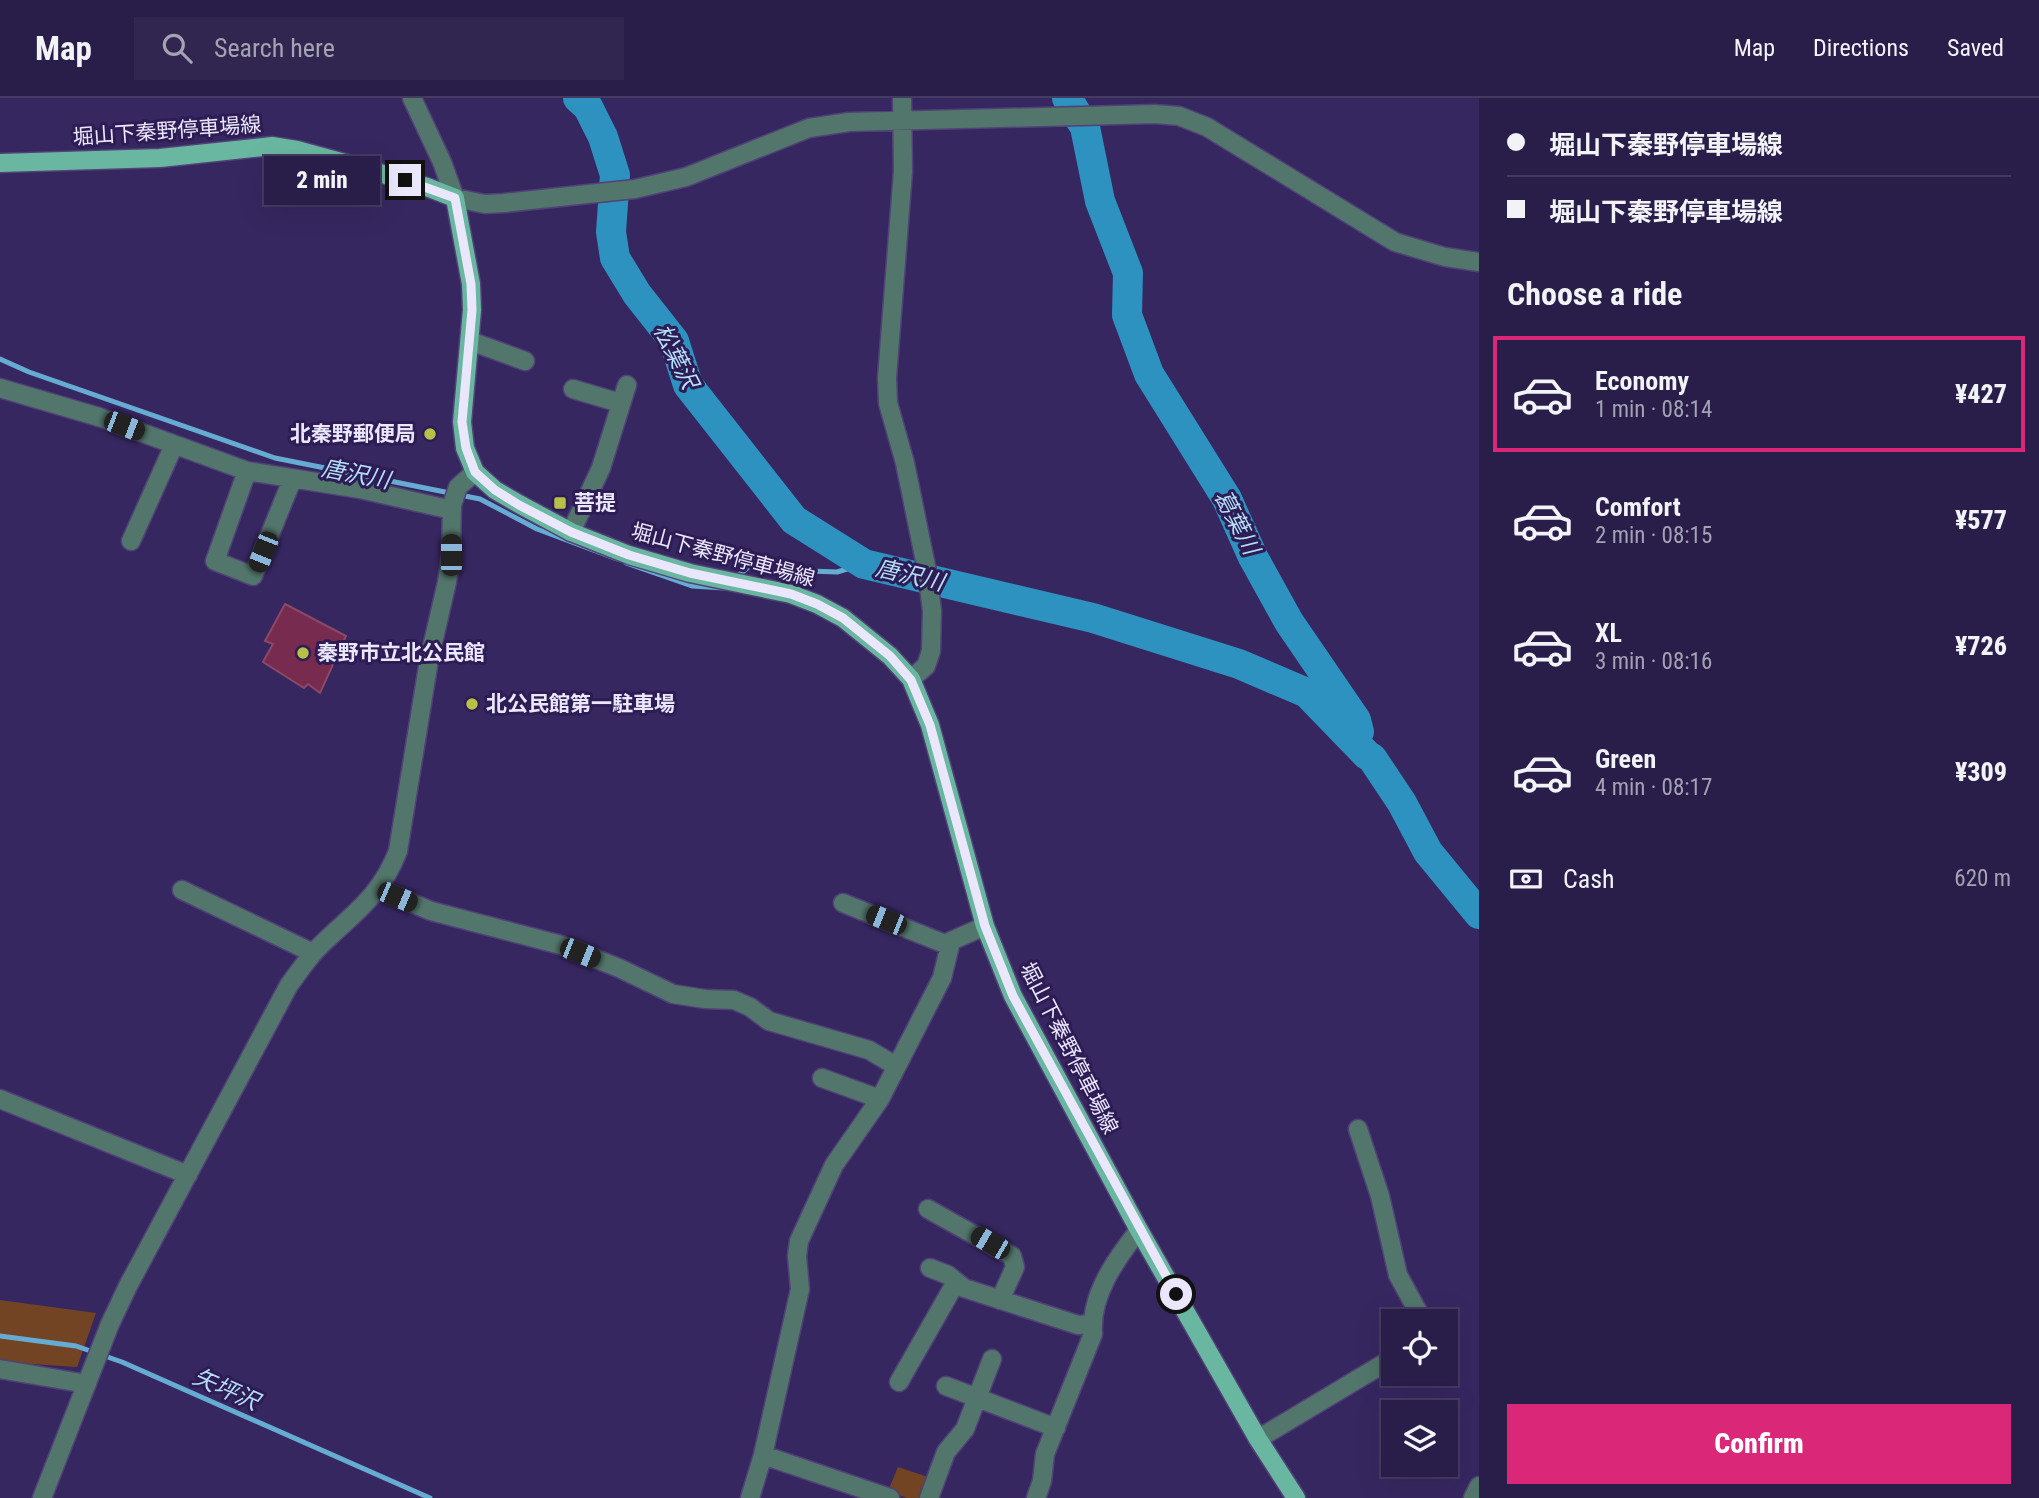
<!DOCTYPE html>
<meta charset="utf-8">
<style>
:root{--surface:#291d49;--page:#312650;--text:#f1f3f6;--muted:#a5a2b4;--line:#453b61;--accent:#db2777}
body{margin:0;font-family:"Roboto Condensed","Noto Sans JP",sans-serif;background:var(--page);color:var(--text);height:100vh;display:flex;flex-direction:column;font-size:26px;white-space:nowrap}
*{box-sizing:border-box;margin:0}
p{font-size:23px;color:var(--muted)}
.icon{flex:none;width:38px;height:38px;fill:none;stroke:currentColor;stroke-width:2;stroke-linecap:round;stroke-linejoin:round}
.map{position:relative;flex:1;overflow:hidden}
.panel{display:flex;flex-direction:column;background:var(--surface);width:560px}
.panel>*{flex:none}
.hud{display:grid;align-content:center;height:154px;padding:0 28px;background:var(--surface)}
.fabs{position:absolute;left:1381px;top:1211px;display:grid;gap:14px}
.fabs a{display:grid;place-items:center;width:77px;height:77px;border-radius:0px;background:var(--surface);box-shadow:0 7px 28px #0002,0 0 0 2px var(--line);font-size:35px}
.end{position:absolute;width:32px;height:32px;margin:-16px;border:9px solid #eae7fd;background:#111;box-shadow:0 0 0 4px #111}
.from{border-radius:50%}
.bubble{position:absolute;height:49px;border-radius:0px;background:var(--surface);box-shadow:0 7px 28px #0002,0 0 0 2px var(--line);font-size:23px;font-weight:800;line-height:49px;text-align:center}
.car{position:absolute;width:21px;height:42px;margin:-21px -10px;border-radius:9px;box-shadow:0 0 5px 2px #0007;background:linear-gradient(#222 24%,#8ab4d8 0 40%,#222 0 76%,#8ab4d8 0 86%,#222 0)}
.hud b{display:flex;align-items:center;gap:24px;height:66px;font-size:26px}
.hud b+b{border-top:2px solid var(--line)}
.hud i{width:18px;height:18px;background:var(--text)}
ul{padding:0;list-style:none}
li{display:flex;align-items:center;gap:21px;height:116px;margin:0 14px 10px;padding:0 14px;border:4px solid transparent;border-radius:0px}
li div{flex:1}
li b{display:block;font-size:26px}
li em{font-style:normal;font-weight:800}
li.selected{border-color:var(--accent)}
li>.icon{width:63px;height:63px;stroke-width:1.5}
h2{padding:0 28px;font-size:32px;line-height:84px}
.pay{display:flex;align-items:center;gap:18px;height:77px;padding:0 28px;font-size:26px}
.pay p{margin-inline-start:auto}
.primary-button{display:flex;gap:14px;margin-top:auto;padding:14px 28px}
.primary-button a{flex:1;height:80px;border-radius:0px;background:var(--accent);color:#fff;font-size:28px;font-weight:800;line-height:80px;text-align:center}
header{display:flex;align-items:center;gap:42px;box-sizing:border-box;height:98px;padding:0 35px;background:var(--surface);border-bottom:2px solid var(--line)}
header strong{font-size:33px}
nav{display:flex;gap:38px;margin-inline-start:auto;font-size:24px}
.search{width:490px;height:63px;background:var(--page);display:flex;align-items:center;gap:18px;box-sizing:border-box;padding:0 24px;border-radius:0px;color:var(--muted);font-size:26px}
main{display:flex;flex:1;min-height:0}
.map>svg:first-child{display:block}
.green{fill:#734424}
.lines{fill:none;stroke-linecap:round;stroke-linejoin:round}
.stream{stroke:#66acd2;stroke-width:5}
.river{stroke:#2e92c0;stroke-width:30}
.building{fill:#762b4f;stroke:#8d4867;stroke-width:2}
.minor-casing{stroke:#504277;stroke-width:21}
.major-casing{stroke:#504277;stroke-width:21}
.minor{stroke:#52766b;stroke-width:18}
.major{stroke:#6ab7a1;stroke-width:18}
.route{stroke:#eae7fd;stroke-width:9}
.poi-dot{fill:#b8c147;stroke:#2e1c55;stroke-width:2.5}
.labels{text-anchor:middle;stroke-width:6;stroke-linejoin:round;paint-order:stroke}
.street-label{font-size:21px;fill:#eae7fd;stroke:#2e1c55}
.poi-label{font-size:21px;font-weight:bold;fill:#eae7fd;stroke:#2e1c55;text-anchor:start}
.water-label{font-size:23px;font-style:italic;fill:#b3dff8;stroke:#2e1c55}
</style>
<header>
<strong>Map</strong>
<div class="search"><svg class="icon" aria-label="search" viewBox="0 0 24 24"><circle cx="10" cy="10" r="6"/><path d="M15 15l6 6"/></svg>Search here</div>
<nav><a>Map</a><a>Directions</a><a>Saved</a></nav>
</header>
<main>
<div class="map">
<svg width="1479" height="1400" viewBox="0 0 1479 1400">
<rect width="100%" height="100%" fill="#372761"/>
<path class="green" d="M0 1202 96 1215 77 1269 0 1264Z
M898 1369 931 1380 923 1400H907L888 1393Z"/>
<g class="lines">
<path class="stream" d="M0 261 29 274 275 360 480 401 537 431 617 461
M626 465 692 488 724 490
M734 481 758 461 810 473 837 474 864 466
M0 1238 76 1248 122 1264 430 1400"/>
<path class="river" d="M578 0 588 9 603 39 615 77 611 134 615 160 637 196 674 243 688 287 794 422 864 466 1093 520 1239 566 1307 595 1367 657 1372 660 1402 705 1428 754 1479 816
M1067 0 1085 29 1100 103 1128 175 1127 217 1149 276 1227 401 1253 459 1289 524 1356 622 1359 634"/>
</g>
<path class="building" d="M285 506 346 538 320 595 308 586 304 590 263 564 273 546 265 543Z"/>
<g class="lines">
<defs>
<path id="minor" d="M412 0 442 64 455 100 485 106 504 105 635 91 686 79 809 30 849 24 1155 16 1179 18 1207 29 1395 144 1445 159 1479 164
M902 0 903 73 887 280 888 305 905 365 927 473 932 513 931 553 926 568 911 581
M470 243 525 263
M0 290 99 319 247 373 360 391 452 412
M573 291 620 305
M247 373 215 463 253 478 292 382
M571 434 601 370 627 287
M131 443 174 347
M379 791 431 813 561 847 619 870 673 896 705 901 734 902 750 909 769 923 869 952 896 968
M182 792 313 855
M843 805 950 848
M822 980 880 1001
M0 1001 188 1077
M1358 1031 1380 1098 1398 1177 1423 1223
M928 1111 1012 1158 1015 1169 1000 1202
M930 1170 948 1177 964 1190 1078 1227 1092 1226
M0 1271 87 1286
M899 1284 956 1184
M946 1288 1056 1330
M1258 1341 1393 1260
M763 1357 890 1400
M42 1400 110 1226 128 1188 289 887C298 875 306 863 316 852 350 817 379 802 398 753L429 562 447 484 451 457 452 407 458 389 475 374
M750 1400 763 1357 800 1191 797 1158 799 1143 834 1067 880 1001 942 880 951 843 985 828
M929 1400 946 1354 965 1331 992 1261
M1036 1400 1042 1383 1045 1356 1093 1236C1090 1197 1116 1161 1139 1132
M1473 1400 1479 1388"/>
<path id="major" d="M0 65 160 60 272 48 297 52 359 69 427 89 455 100 471 186 472 212 462 324 465 350 475 374 495 392 519 406 571 434 629 457 690 475 791 496 817 506 843 520 890 558 911 581 930 627 985 828 1013 898 1139 1132 1258 1341 1296 1400"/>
</defs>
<use href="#minor" class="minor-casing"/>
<use href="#major" class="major-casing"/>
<use href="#minor" class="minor"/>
<use href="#major" class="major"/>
</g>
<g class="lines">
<path class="route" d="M405 82 455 100 471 186 472 212 462 324 466 350 475 374 495 392 519 407 571 434 629 457 690 475 791 496 817 506 843 520 890 558 911 582 930 627 985 828 1013 898 1176 1196"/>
</g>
<g class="poi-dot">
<circle cx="430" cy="336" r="7"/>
<rect x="553" y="398" width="14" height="14" rx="3.5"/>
<circle cx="303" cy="555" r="7"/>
<circle cx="472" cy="606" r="7"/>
</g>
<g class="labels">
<g class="street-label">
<text transform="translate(167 33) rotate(-4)" y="7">堀山下秦野停車場線</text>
<text transform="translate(723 457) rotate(15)" y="7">堀山下秦野停車場線</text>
<text transform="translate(1069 950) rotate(63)" y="7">堀山下秦野停車場線</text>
</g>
<g class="poi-label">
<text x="416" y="343" text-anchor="end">北秦野郵便局</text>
<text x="574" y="412">菩提</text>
<text x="317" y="562">秦野市立北公民館</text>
<text x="486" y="613">北公民館第一駐車場</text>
</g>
<g class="water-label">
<text transform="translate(676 258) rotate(63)" y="8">松葉沢</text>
<text transform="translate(356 376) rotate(11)" y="8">唐沢川</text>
<text transform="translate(1237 424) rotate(62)" y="8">葛葉川</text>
<text transform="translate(910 477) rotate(13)" y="8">唐沢川</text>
<text transform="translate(226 1291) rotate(24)" y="8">矢坪沢</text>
</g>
</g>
</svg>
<div class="fabs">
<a><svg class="icon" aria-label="locate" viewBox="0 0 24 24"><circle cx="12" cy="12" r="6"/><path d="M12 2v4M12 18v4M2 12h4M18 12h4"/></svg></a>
<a><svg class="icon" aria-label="layers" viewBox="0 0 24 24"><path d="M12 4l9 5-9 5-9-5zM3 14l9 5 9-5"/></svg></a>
</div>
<i class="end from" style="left:1176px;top:1196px"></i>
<i class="end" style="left:405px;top:82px"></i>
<div class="bubble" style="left:264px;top:58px;width:116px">2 min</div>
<i class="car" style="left:124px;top:328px;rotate:111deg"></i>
<i class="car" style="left:263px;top:454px;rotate:202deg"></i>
<i class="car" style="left:451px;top:457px;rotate:0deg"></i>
<i class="car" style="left:397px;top:799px;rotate:113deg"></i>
<i class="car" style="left:886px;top:822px;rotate:292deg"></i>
<i class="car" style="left:580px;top:855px;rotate:112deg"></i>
<i class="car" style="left:990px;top:1145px;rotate:300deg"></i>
</div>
<section class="panel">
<div class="hud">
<b><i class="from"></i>堀山下秦野停車場線</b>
<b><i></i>堀山下秦野停車場線</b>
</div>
<h2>Choose a ride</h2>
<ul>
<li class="selected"><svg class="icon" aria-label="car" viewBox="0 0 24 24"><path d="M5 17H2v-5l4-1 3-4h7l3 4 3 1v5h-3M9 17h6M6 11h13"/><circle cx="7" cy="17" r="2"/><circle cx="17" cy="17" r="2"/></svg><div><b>Economy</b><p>1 min · 08:14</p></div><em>¥427</em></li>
<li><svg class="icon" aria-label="car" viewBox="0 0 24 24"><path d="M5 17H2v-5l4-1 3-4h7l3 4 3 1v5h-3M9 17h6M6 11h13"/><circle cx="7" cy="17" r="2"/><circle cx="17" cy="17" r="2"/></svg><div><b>Comfort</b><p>2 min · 08:15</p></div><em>¥577</em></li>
<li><svg class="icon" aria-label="car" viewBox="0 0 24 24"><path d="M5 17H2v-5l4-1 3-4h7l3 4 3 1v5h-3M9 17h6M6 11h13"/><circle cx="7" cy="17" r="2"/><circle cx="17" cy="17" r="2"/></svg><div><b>XL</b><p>3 min · 08:16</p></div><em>¥726</em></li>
<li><svg class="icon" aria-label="car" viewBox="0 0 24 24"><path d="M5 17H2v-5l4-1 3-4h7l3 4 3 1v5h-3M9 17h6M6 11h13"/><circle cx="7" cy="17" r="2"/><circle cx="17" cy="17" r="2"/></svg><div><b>Green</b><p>4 min · 08:17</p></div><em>¥309</em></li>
</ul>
<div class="pay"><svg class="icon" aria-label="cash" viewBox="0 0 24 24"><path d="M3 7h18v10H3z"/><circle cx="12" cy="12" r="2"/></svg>Cash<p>620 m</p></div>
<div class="primary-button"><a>Confirm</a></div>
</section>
</main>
